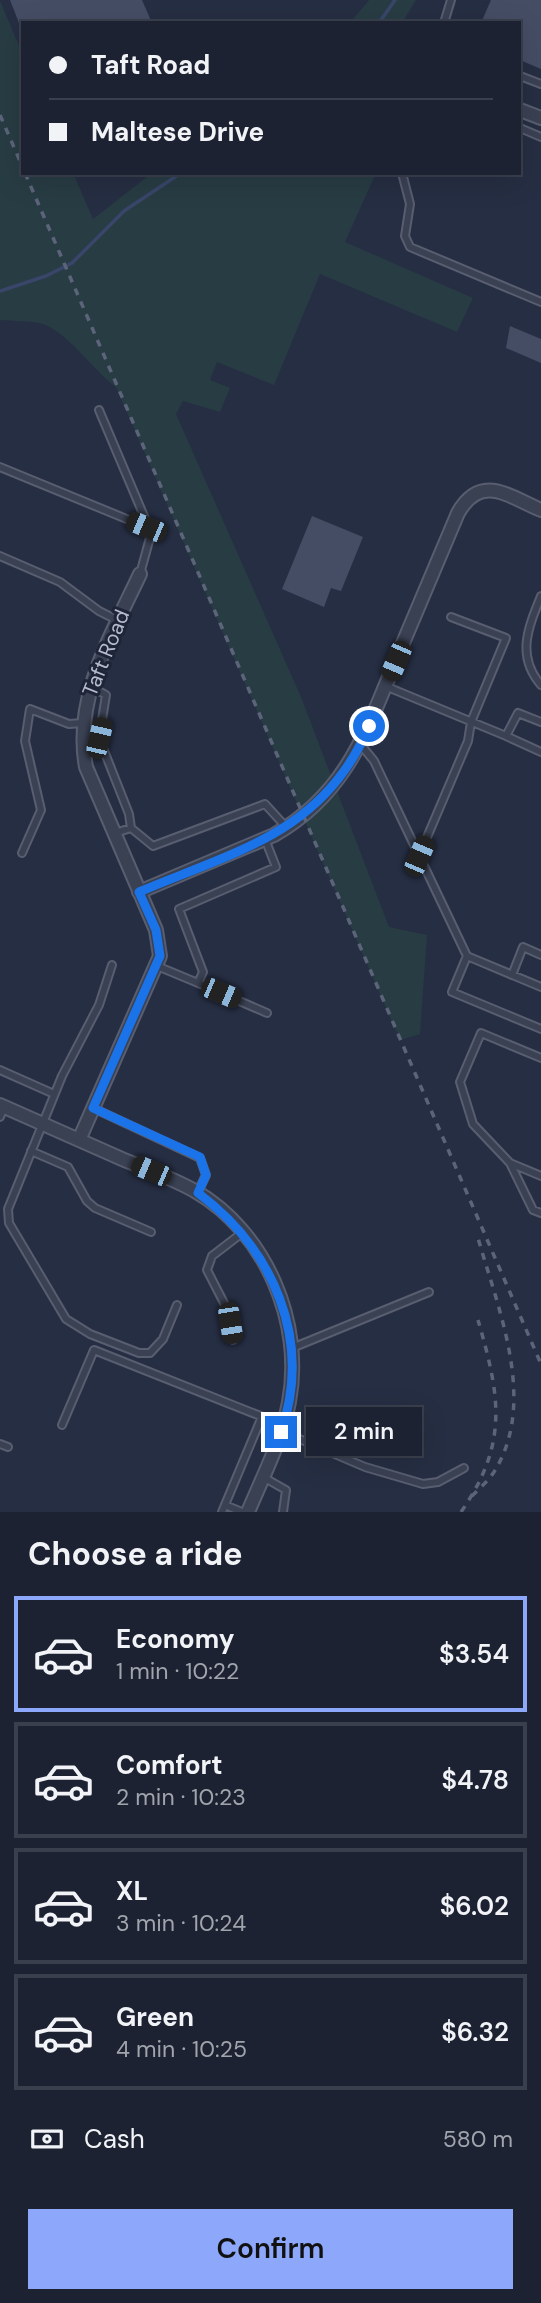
<!DOCTYPE html>
<meta charset="utf-8">
<style>
:root{--surface:#1c2232;--page:#252a3a;--text:#f1f3f6;--muted:#a0a4ac;--line:#3a3f4d;--accent:#8da7fb}
body{margin:0;font-family:"DM Sans",sans-serif;background:var(--page);color:var(--text);height:100vh;display:flex;flex-direction:column;font-size:26px;white-space:nowrap}
*{box-sizing:border-box;margin:0}
p{font-size:23px;color:var(--muted)}
.icon{flex:none;width:38px;height:38px;fill:none;stroke:currentColor;stroke-width:2;stroke-linecap:round;stroke-linejoin:round}
.map{position:relative;height:1512px;overflow:hidden}
.drawer{display:flex;flex-direction:column;background:var(--surface);flex:1}
.drawer>*{flex:none}
.hud{position:absolute;left:21px;top:21px;width:500px;height:154px;border-radius:0px;box-shadow:0 7px 28px #0002,0 0 0 2px var(--line);display:grid;align-content:center;height:154px;padding:0 28px;background:var(--surface)}
.end{position:absolute;width:32px;height:32px;margin:-16px;border:9px solid #1a73e8;background:#fff;box-shadow:0 0 0 4px #fff}
.from{border-radius:50%}
.bubble{position:absolute;height:49px;border-radius:0px;background:var(--surface);box-shadow:0 7px 28px #0002,0 0 0 2px var(--line);font-size:23px;font-weight:600;line-height:49px;text-align:center}
.car{position:absolute;width:21px;height:42px;margin:-21px -10px;border-radius:9px;box-shadow:0 0 5px 2px #0007;background:linear-gradient(#222 24%,#8ab4d8 0 40%,#222 0 76%,#8ab4d8 0 86%,#222 0)}
.hud b{display:flex;align-items:center;gap:24px;height:66px;font-size:26px}
.hud b+b{border-top:2px solid var(--line)}
.hud i{width:18px;height:18px;background:var(--text)}
ul{padding:0;list-style:none}
li{display:flex;align-items:center;gap:21px;height:116px;margin:0 14px 10px;padding:0 14px;border:4px solid var(--line);border-radius:0px}
li div{flex:1}
li b{display:block;font-size:26px}
li em{font-style:normal;font-weight:600}
li.selected{border-color:var(--accent)}
li>.icon{width:63px;height:63px;stroke-width:1.5}
h2{padding:0 28px;font-size:32px;line-height:84px}
.pay{display:flex;align-items:center;gap:18px;height:77px;padding:0 28px;font-size:26px}
.pay p{margin-inline-start:auto}
.cta{display:flex;gap:14px;margin-top:auto;padding:14px 28px}
.cta a{flex:1;height:80px;border-radius:0px;background:var(--accent);color:#111;font-size:28px;font-weight:600;line-height:80px;text-align:center}
.map>svg:first-child{display:block}
.green{fill:#283c44}
.lines{fill:none;stroke-linecap:round;stroke-linejoin:round}
.stream{stroke:#39466a;stroke-width:3.5}
.building{fill:#454d65}
.lane-casing{stroke:#585e70;stroke-width:10}
.street-casing{stroke:#585e70;stroke-width:16}
.lane{stroke:#3a4153;stroke-width:6}
.street{stroke:#3a4153;stroke-width:12}
.rail{stroke:#5c647a;stroke-width:3.5;stroke-dasharray:7 7;stroke-linecap:butt}
.route{stroke:#1a73e8;stroke-width:9}
.labels{text-anchor:middle;stroke-width:6;stroke-linejoin:round;paint-order:stroke}
.street-label{font-size:21px;fill:#b7bccd;stroke:#1f2538}
</style>
<div class="map">
<svg width="541" height="1512" viewBox="0 0 541 1512">
<rect width="100%" height="100%" fill="#262e43"/>
<path class="green" d="M369 0H416L402 23H350Z
M0 1 23 55V173H73L93 219 152 173H376L345 242 473 298 457 332 320 274 274 385 217 362 210 380 230 388 220 412 183 401 176 414 301 697 389 927 427 935 420 1034 400 1040 116 387C93 371 66 329 39 323 27 321 13 321 0 320Z"/>
<g class="lines">
<path class="stream" d="M379 23 395 0
M0 291 46 276 72 263 124 211 181 173"/>
</g>
<path class="building" d="M10 0H142L152 23H19Z
M491 0H541V69L520 60V23H481Z
M510 326 541 339V363L506 348Z
M312 516 363 537 341 591 331 588 324 607 282 589Z"/>
<g class="lines">
<defs>
<path id="lane" d="M444 23 451 0
M520 76 541 84
M520 128 541 137
M402 173 410 204 405 236 410 247 541 302
M99 410 149 528
M0 467 146 527 151 534 140 574
M0 556 60 582 99 611 117 620
M541 596C528 628 516 656 541 685
M385 686 506 736 518 713 541 722
M92 687 106 695 99 738
M506 736 541 752
M82 737 99 738 129 814 131 828
M361 745 374 761 467 956 452 992 541 1029
M115 833 131 828 153 846 265 804 286 827
M22 853 41 810 25 741 30 709 69 724 83 723
M419 856 468 741 471 722 506 638 451 617
M467 956 541 987
M112 965 99 1005 62 1076 8 1209 9 1223 66 1319 90 1334 139 1353H150L163 1339 177 1305
M157 966 198 983 203 972 179 909 276 867 265 839
M512 975 523 947 541 955
M198 983 267 1013
M0 1070 54 1094
M93 1108 200 1158 206 1175 198 1192
M0 1117 4 1107
M31 1151 68 1167 87 1201 95 1208 151 1232
M510 1163 473 1124 460 1082 481 1033 541 1058
M541 1176 510 1163 533 1210 541 1213
M233 1340 225 1305 207 1270 212 1256 242 1233
M292 1348 429 1292
M62 1425 94 1350 283 1425
M281 1431 365 1467 423 1484 438 1482 464 1468
M0 1444 8 1447
M263 1477 286 1490 283 1512
M225 1505 242 1512
M222 1512 261 1419"/>
<path id="street" d="M520 110 541 118
M139 892 274 835C348 793 367 729 398 655 418 608 438 560 458 513 481 473 508 496 541 510
M0 1105C41 1123 81 1141 122 1159 146 1169 172 1178 195 1191 266 1232 304 1323 289 1402 282 1440 263 1476 248 1512
M79 1140 160 956 156 930 86 767C73 698 112 634 140 574"/>
</defs>
<use href="#lane" class="lane-casing"/>
<use href="#street" class="street-casing"/>
<use href="#lane" class="lane"/>
<use href="#street" class="street"/>
<path class="rail" d="M0 115 23 168
M25 173 541 1364
M472 1496C479 1489 488 1481 494 1472 538 1402 498 1309 478 1238
M461 1512C509 1443 500 1396 478 1320"/>
</g>
<g class="lines">
<path class="route" d="M281 1432C313 1339 273 1249 198 1193L206 1175 200 1157 93 1108 160 956 156 930 139 892C236 851 325 832 369 726"/>
</g>
<g class="labels">
<g class="street-label">
<text transform="translate(106 653) rotate(-68)" y="7">Taft Road</text>
</g>
</g>
</svg>
<i class="end from" style="left:369px;top:726px"></i>
<i class="end" style="left:281px;top:1432px"></i>
<div class="bubble" style="left:306px;top:1407px;width:116px">2 min</div>
<i class="car" style="left:146px;top:527px;rotate:293deg"></i>
<i class="car" style="left:396px;top:661px;rotate:203deg"></i>
<i class="car" style="left:99px;top:738px;rotate:13deg"></i>
<i class="car" style="left:419px;top:856px;rotate:23deg"></i>
<i class="car" style="left:221px;top:993px;rotate:113deg"></i>
<i class="car" style="left:151px;top:1171px;rotate:293deg"></i>
<i class="car" style="left:230px;top:1323px;rotate:171deg"></i>
<div class="hud">
<b><i class="from"></i>Taft Road</b>
<b><i></i>Maltese Drive</b>
</div>
</div>
<section class="drawer">
<h2>Choose a ride</h2>
<ul>
<li class="selected"><svg class="icon" aria-label="car" viewBox="0 0 24 24"><path d="M5 17H2v-5l4-1 3-4h7l3 4 3 1v5h-3M9 17h6M6 11h13"/><circle cx="7" cy="17" r="2"/><circle cx="17" cy="17" r="2"/></svg><div><b>Economy</b><p>1 min · 10:22</p></div><em>$3.54</em></li>
<li><svg class="icon" aria-label="car" viewBox="0 0 24 24"><path d="M5 17H2v-5l4-1 3-4h7l3 4 3 1v5h-3M9 17h6M6 11h13"/><circle cx="7" cy="17" r="2"/><circle cx="17" cy="17" r="2"/></svg><div><b>Comfort</b><p>2 min · 10:23</p></div><em>$4.78</em></li>
<li><svg class="icon" aria-label="car" viewBox="0 0 24 24"><path d="M5 17H2v-5l4-1 3-4h7l3 4 3 1v5h-3M9 17h6M6 11h13"/><circle cx="7" cy="17" r="2"/><circle cx="17" cy="17" r="2"/></svg><div><b>XL</b><p>3 min · 10:24</p></div><em>$6.02</em></li>
<li><svg class="icon" aria-label="car" viewBox="0 0 24 24"><path d="M5 17H2v-5l4-1 3-4h7l3 4 3 1v5h-3M9 17h6M6 11h13"/><circle cx="7" cy="17" r="2"/><circle cx="17" cy="17" r="2"/></svg><div><b>Green</b><p>4 min · 10:25</p></div><em>$6.32</em></li>
</ul>
<div class="pay"><svg class="icon" aria-label="cash" viewBox="0 0 24 24"><path d="M3 7h18v10H3z"/><circle cx="12" cy="12" r="2"/></svg>Cash<p>580 m</p></div>
<div class="cta"><a>Confirm</a></div>
</section>
